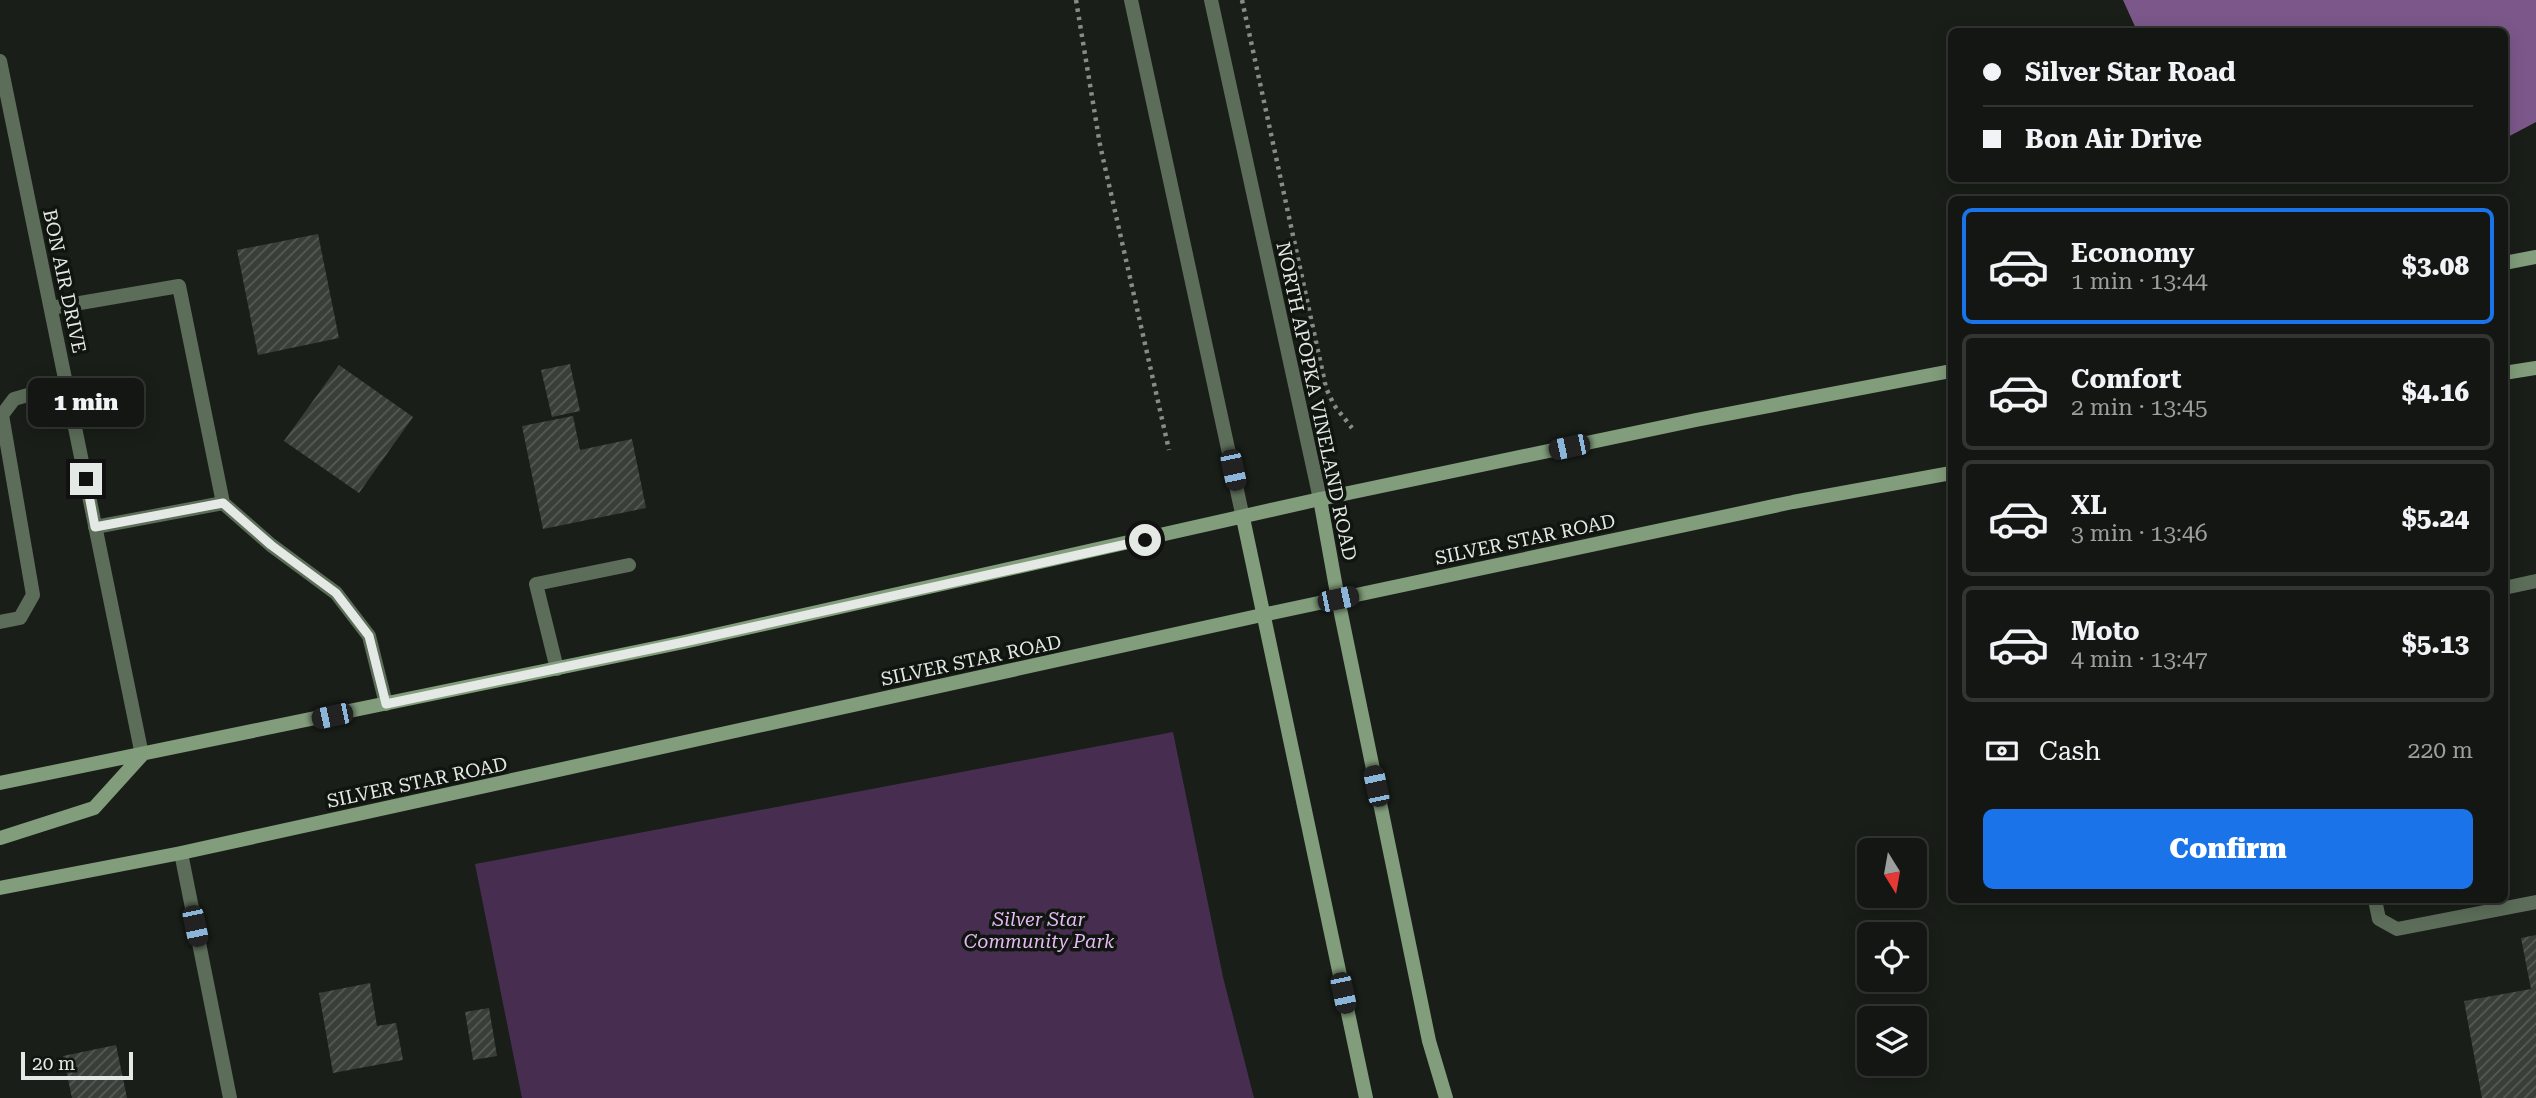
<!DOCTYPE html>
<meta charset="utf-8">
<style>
:root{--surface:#131612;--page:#202320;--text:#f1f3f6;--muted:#9d9f9f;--line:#323532;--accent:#1a73e8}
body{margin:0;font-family:"Roboto Serif",serif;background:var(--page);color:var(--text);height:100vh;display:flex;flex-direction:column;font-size:26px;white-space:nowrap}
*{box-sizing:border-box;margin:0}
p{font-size:23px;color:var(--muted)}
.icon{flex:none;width:38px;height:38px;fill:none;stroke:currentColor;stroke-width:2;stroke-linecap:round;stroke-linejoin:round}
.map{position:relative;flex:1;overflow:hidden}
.panel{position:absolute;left:1948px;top:196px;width:560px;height:707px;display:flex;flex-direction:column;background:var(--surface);border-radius:10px;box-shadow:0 4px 18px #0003,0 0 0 2px var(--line)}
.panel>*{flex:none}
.guide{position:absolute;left:1948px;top:28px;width:560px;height:154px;border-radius:10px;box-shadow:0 4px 18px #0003,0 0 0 2px var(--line);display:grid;align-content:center;height:154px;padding:0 35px;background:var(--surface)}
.needle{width:46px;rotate:169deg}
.buttons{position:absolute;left:1857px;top:838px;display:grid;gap:14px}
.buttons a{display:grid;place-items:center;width:70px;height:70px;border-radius:10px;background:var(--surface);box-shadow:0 4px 18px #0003,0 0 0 2px var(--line);font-size:35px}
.scale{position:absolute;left:21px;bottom:18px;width:112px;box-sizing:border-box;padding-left:7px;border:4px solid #e5e9e5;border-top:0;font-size:19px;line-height:24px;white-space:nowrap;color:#e5e9e5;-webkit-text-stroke:5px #10150f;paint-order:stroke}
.end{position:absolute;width:32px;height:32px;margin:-16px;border:9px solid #e5e9e5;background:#111;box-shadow:0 0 0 4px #111}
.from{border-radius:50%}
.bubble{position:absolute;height:49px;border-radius:10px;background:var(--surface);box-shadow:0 4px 18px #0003,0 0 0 2px var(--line);font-size:23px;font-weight:800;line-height:49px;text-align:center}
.car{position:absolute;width:21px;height:42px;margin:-21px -10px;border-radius:9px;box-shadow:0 0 5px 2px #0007;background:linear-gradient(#222 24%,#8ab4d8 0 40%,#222 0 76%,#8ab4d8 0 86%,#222 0)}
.guide b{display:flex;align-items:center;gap:24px;height:66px;font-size:26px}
.guide b+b{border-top:2px solid var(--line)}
.guide i{width:18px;height:18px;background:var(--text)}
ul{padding:12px 0 0;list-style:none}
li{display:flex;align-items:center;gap:21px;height:116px;margin:0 14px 10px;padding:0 21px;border:4px solid var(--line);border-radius:10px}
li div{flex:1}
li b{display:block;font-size:26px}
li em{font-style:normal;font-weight:800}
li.selected{border-color:var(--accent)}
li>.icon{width:63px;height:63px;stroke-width:1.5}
.pay{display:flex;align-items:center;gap:18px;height:77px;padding:0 35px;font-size:26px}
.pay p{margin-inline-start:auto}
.cta{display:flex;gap:14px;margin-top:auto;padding:14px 35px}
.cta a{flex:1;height:80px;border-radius:10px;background:var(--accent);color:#fff;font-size:28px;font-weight:800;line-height:80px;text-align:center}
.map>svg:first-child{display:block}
.park{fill:#472e51}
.water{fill:#7c588a}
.building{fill:url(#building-hatch)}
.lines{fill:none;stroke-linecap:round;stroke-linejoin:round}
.path{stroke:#888c87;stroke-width:4.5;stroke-dasharray:3.5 5;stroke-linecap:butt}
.service{stroke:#5c6e59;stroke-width:14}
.minor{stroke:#5c6e59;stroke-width:14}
.tertiary{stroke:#5c6e59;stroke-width:14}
.secondary{stroke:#819d7b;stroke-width:14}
.route{stroke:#e5e9e5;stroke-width:9}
.labels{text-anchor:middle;stroke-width:7;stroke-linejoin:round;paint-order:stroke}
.street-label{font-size:19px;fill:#e5e9e5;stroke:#10150f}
.park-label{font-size:19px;font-style:italic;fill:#e6baf6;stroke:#10150f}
</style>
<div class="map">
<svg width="2536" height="1098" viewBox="0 0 2536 1098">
<defs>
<pattern id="building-hatch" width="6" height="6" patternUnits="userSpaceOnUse" patternTransform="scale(1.75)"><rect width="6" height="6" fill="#393f38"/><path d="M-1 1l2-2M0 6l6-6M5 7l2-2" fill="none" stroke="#565b55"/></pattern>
</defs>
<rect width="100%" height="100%" fill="#191e18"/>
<path class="park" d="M1173 732 1223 977 1254 1098H522L475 864Z"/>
<path class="water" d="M2123 0H2536V122L2504 139V32L2137 31Z"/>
<path class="building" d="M318 234 339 338 258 355 237 250Z
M570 364 580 411 552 417 541 370Z
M339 365 413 417 359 493 284 441Z
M573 416 580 450 632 439 646 508 543 529 522 426Z
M2536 935V1098H2482L2464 1001 2531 989 2521 938Z
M370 983 377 1026 396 1023 403 1060 333 1073 319 993Z
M489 1008 497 1056 473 1060 465 1012Z
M116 1045 127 1098H72L63 1056Z"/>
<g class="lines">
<path class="path" d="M1076 0 1100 145 1169 450
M1242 0 1326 388 1334 405 1352 428"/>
<path class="service" d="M51 308 179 286 223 503 95 527
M223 503 271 545 336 593 369 636 386 704
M2504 588 2536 581
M0 622 20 618 33 595 2 415 14 399 66 384
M557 669 536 584 629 565
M2375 900 2379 919 2397 929 2536 902"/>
<path class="minor" d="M0 61 142 755
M181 853 230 1098"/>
<path class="tertiary" d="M1131 0 1243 518
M1211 0 1320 499"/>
<path class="secondary" d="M2504 263 2536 257
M2504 373 2536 368
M1320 499 1338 599 1429 1041 1446 1098
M1243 518 1366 1098
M0 783 684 642 1320 499 1696 420 1951 371
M0 838 94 808 142 755
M0 888 181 853 1262 615 1793 502 1951 473"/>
</g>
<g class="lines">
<path class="route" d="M86 479 95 527 223 503 271 545 336 593 369 636 386 704 684 642 1145 540"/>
</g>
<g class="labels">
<g class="street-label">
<text transform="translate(65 281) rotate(78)" y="7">BON AIR DRIVE</text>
<text transform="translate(1317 401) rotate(78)" y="7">NORTH APOPKA VINELAND ROAD</text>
<text transform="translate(1525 539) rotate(-12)" y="7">SILVER STAR ROAD</text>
<text transform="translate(971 660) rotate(-12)" y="7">SILVER STAR ROAD</text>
<text transform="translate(417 782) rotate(-12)" y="7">SILVER STAR ROAD</text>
</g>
<g class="park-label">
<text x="1039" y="926">Silver Star<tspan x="1039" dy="22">Community Park</tspan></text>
</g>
</g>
</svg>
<div class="buttons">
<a><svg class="needle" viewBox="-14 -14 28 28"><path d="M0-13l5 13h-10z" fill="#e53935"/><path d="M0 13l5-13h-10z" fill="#9d9f9f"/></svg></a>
<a><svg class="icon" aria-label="locate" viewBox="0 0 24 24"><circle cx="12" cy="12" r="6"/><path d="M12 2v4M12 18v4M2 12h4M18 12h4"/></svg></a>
<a><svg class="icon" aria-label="layers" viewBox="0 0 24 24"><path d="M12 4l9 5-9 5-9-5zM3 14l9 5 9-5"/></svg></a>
</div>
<div class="scale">20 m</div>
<i class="end from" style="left:1145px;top:540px"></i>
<i class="end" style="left:86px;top:479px"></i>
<div class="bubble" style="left:28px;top:378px;width:116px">1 min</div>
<i class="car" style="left:1569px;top:447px;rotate:258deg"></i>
<i class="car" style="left:1233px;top:470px;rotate:168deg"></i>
<i class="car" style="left:1338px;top:599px;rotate:78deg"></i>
<i class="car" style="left:332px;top:716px;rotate:258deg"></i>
<i class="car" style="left:1376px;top:786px;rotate:348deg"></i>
<i class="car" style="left:195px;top:926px;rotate:168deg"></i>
<i class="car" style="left:1343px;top:993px;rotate:168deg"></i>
<div class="guide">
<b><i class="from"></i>Silver Star Road</b>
<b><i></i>Bon Air Drive</b>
</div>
<section class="panel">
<ul>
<li class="selected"><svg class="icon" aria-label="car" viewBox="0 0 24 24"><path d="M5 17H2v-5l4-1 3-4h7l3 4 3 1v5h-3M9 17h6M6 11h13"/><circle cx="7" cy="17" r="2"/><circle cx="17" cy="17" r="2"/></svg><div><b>Economy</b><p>1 min · 13:44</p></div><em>$3.08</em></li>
<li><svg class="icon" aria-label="car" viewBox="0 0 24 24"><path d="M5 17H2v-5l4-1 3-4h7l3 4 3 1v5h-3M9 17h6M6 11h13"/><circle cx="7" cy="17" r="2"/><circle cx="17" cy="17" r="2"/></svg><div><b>Comfort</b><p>2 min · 13:45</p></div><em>$4.16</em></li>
<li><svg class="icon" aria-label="car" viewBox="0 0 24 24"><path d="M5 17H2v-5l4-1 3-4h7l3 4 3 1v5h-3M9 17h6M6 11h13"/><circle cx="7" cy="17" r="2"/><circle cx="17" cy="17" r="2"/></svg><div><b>XL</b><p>3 min · 13:46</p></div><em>$5.24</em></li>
<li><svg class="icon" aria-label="car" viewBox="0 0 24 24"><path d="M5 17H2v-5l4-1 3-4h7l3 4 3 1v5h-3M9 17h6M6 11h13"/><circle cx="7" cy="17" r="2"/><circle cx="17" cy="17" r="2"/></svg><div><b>Moto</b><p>4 min · 13:47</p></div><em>$5.13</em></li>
</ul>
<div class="pay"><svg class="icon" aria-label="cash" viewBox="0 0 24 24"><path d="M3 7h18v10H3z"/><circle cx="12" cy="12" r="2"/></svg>Cash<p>220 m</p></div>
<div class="cta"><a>Confirm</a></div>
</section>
</div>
